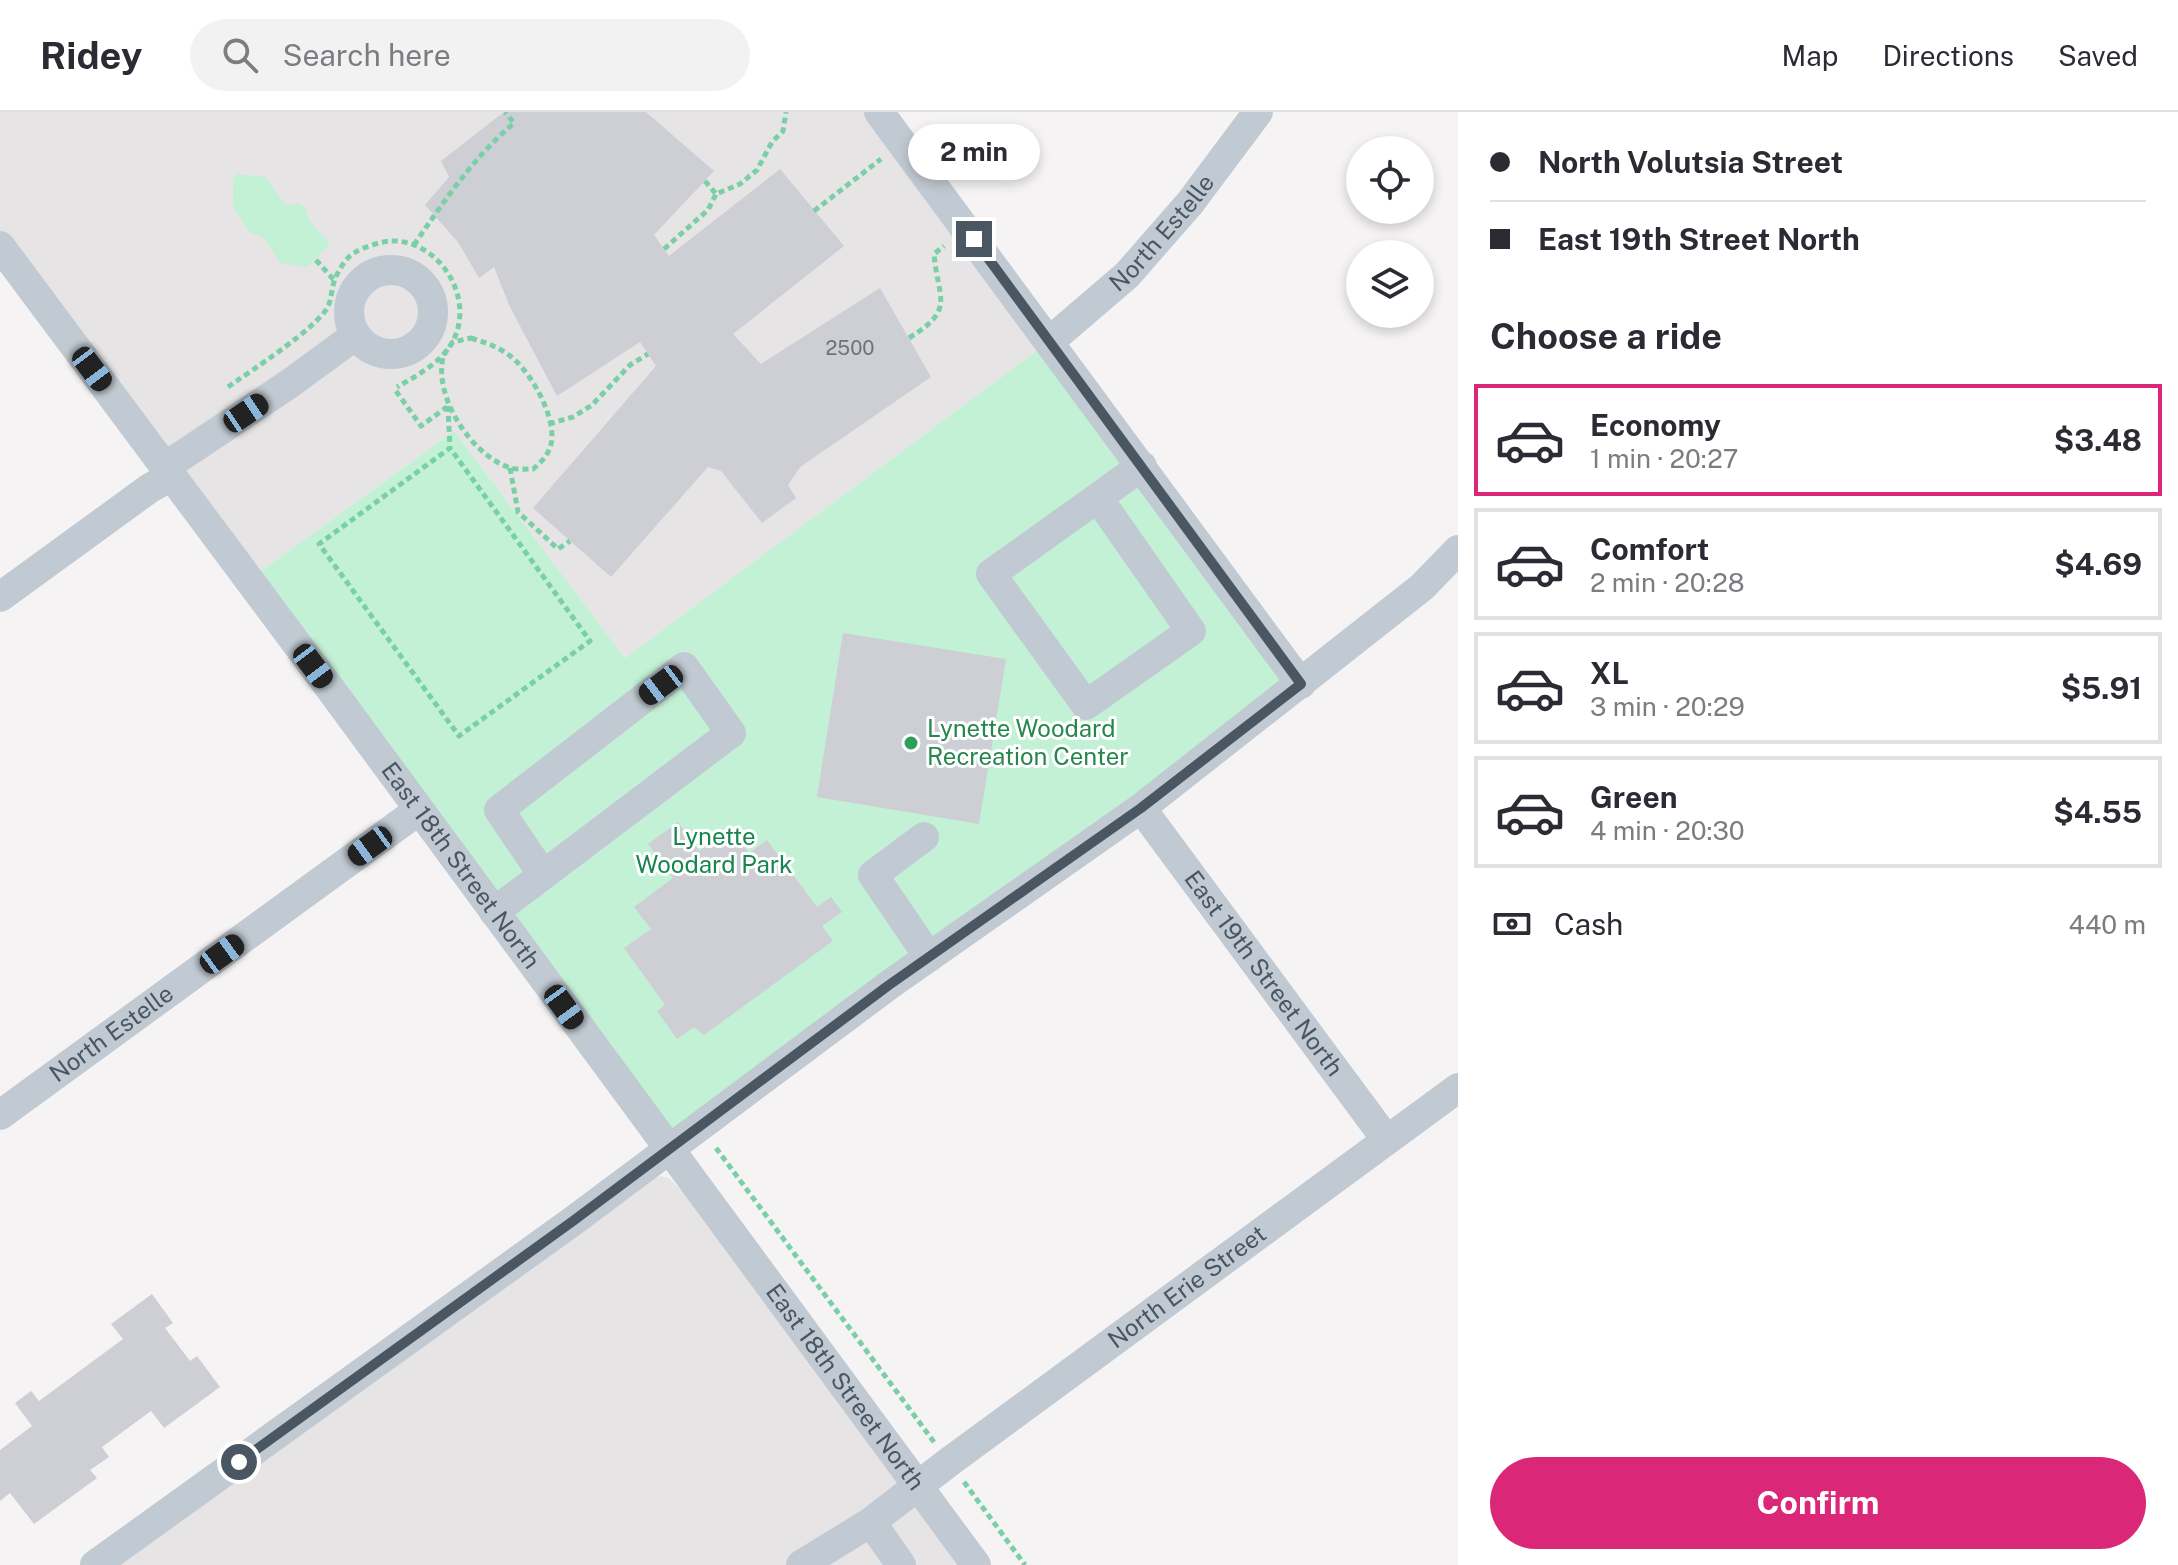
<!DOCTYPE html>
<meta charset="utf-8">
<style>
:root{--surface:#fff;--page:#f2f2f3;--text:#2b2b33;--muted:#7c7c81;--line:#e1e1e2;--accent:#db2777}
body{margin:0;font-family:"Public Sans",sans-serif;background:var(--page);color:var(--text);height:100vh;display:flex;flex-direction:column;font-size:30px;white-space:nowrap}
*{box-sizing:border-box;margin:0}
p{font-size:26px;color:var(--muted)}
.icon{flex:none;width:44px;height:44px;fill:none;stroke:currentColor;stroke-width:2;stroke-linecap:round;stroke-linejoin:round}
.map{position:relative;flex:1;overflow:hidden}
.sheet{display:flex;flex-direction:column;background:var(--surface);width:720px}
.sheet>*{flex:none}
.top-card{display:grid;align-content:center;height:176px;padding:0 32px;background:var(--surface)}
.controls{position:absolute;left:1346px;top:24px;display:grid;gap:16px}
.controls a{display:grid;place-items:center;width:88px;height:88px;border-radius:50%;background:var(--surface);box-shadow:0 4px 12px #0003;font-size:40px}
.end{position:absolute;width:36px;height:36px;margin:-18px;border:10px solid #4a5661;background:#fff;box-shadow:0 0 0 4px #fff}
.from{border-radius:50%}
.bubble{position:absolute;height:56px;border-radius:28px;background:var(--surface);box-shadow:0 4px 12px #0003;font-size:26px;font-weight:700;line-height:56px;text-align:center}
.car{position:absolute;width:24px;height:48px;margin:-24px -12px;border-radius:10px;box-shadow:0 0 6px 2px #0007;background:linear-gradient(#222 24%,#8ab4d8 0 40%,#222 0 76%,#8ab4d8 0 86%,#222 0)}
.top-card b{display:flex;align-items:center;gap:28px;height:76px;font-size:30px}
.top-card b+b{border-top:2px solid var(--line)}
.top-card i{width:20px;height:20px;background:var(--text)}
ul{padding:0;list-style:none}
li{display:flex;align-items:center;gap:24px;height:112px;margin:0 16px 12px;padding:0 16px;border:4px solid var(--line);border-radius:0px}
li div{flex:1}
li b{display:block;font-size:30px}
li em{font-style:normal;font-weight:700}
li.on{border-color:var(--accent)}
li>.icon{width:72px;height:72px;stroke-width:1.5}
h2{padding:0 32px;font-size:36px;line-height:96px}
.pay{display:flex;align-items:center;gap:20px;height:88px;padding:0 32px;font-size:30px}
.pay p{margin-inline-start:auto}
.primary-button{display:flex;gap:16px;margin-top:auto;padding:16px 32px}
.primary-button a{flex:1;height:92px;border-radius:48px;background:var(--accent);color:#fff;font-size:32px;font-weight:700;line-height:92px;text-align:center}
header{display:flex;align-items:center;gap:48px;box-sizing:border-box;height:112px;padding:0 40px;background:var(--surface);border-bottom:2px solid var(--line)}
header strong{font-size:38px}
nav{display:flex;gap:44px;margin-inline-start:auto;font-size:28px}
.search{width:560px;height:72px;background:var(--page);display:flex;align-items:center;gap:20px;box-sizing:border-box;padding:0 28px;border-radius:44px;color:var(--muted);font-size:30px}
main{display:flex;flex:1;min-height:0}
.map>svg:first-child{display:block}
.education{fill:#e6e4e5}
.green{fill:#c3f1d5}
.building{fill:#cdcfd5}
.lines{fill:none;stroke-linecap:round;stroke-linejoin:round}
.path{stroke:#7ad0a6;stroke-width:5;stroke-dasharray:6 4;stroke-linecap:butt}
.minor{stroke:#c1cad2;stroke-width:30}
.route{stroke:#4a5661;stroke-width:10}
.leisure-dot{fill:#2e9e5b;stroke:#fff;stroke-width:3}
.labels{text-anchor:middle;stroke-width:6;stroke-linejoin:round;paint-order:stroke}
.number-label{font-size:20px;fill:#6b747e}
.street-label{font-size:24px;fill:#4a5661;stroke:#fff}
.leisure-label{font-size:24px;fill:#27864d;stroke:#fff;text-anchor:start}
.park-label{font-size:24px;fill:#17864f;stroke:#fff}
</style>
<header>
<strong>Ridey</strong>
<div class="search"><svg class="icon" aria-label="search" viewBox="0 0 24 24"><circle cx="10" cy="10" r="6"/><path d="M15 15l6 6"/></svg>Search here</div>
<nav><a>Map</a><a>Directions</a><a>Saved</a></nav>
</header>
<main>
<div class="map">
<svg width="1458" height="1453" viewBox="0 0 1458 1453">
<rect width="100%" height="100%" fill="#f5f3f3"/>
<path class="education" d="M0 0H879L1050 229 625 546 454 319 249 468 0 134Z
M660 1064 669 1066 682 1079 958 1453H118L649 1067Z"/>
<path class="green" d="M237 62 265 65 287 94 297 91 304 94 309 108 330 132 308 155 280 151 264 126 249 120 233 95V67Z
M1050 229 1301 572 669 1038 249 468 454 319 625 546Z"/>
<path class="building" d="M504 0H646L714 59 654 123 669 144 780 57 844 134 733 222 761 252 880 176 931 265 800 355 788 373 796 386 762 411 721 359 708 355 611 465 533 396 656 254 640 230 557 284 510 195 494 155 479 166 458 130 425 93 449 65 441 49Z
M843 521 1006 547 979 712 817 685Z
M678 710 699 739 731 716 749 741 767 728 817 795 831 785 842 800 822 814 833 829 704 923 694 915 677 927 657 899 665 893 624 836 651 817 634 795 673 766 648 732Z
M152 1182 173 1211 165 1216 190 1249 197 1244 220 1275 164 1316 151 1299 102 1335 109 1345 90 1358 97 1366 34 1412 10 1381 0 1389V1338L32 1314 15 1291 31 1279 39 1289 123 1227 111 1212Z"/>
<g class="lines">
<path class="path" d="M705 69 716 82 740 72 757 58 772 30 783 19 786 0
M814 99 881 47
M414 133C444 89 473 46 514 11L505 0
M664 137 708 98 716 82
M316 148 334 168
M471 226C488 231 503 237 515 248 533 265 553 301 552 326 551 340 543 349 533 357 525 357 515 358 508 355 471 342 434 285 443 246 445 240 449 235 453 230Z
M909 226C956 197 938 188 934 142L944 134
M228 275C249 260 319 215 328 194 332 187 331 178 334 170 336 162 346 145 354 141 362 136 379 130 389 129 438 126 476 185 453 229 442 250 418 263 397 275
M396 279 421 314 447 295
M448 294 450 336 319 432 459 624 590 529 450 336
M549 312 573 305 592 293 630 253 648 242
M510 356 518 400 558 437 570 429
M716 1036 934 1330
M964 1370 1025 1453"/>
<g class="minor">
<path d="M879 0 1301 572"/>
<path id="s1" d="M0 134 329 575 976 1453"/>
<circle cx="391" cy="200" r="42"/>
<path id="s2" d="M1050 229 1127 163 1190 91 1258 0"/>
<path d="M165 355 289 272 356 223"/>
<path d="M1098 386 1191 519 1086 593 991 462 1142 354"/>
<path d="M0 485 150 376 172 364"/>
<path id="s3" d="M1141 696 1386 1027"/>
<path d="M924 725 873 763 929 845"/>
<path d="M494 800 731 621 684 555 499 698 543 763"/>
<path id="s4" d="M0 1003 419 698"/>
<path d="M871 1410 901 1453"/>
<path d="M95 1453 573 1109 889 873 1141 696 1422 475 1458 438"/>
<path id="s5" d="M801 1453 871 1410 949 1350 1458 976"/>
</g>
</g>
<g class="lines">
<path class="route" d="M239 1350 573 1109 889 873 1141 696 1301 572 974 127"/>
</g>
<circle class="leisure-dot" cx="911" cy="631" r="8"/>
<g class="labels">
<g class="number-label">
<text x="850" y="243">2500</text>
</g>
<g class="street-label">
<text dy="8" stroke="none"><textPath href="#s2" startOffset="156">North Estelle</textPath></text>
<text dy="8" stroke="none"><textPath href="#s1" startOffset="772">East 18th Street North</textPath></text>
<text dy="8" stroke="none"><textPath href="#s3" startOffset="206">East 19th Street North</textPath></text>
<text dy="8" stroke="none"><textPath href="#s4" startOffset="138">North Estelle</textPath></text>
<text dy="8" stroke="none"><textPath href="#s5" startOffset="476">North Erie Street</textPath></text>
<text dy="8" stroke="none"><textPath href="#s1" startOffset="1420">East 18th Street North</textPath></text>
</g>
<g class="leisure-label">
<text x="927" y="625">Lynette Woodard<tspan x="927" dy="28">Recreation Center</tspan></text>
</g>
<g class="park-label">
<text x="714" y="733">Lynette<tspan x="714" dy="28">Woodard Park</tspan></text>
</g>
</g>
</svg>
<div class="controls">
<a><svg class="icon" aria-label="locate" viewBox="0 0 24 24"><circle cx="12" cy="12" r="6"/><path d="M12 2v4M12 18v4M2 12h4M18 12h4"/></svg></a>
<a><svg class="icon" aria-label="layers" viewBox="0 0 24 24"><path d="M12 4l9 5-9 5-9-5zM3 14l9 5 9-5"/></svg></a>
</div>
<i class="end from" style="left:239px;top:1350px"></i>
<i class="end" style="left:974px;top:127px"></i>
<div class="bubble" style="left:908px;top:12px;width:132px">2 min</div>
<i class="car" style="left:92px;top:257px;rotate:143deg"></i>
<i class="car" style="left:246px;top:301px;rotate:56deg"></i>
<i class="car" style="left:313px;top:554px;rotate:143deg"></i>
<i class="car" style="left:661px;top:573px;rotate:233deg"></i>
<i class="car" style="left:370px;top:734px;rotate:234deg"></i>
<i class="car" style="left:222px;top:842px;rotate:54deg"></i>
<i class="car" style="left:564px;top:895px;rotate:144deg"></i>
</div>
<section class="sheet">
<div class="top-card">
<b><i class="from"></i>North Volutsia Street</b>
<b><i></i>East 19th Street North</b>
</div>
<h2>Choose a ride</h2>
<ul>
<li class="on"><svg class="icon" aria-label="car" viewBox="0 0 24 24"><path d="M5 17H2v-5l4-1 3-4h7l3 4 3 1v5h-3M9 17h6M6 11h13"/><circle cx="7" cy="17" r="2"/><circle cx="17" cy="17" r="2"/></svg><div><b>Economy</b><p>1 min · 20:27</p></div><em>$3.48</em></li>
<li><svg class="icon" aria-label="car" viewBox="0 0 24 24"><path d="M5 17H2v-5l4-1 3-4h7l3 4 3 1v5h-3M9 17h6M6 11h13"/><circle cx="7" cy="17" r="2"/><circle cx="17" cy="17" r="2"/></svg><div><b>Comfort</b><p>2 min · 20:28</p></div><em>$4.69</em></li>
<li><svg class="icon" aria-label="car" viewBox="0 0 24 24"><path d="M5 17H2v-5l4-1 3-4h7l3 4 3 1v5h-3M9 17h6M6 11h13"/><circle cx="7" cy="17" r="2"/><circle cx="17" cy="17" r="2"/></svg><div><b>XL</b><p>3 min · 20:29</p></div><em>$5.91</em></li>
<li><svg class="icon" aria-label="car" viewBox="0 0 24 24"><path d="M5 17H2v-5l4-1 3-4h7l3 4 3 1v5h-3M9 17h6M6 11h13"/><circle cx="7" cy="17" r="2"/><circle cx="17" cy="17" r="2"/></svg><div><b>Green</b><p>4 min · 20:30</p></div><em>$4.55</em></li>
</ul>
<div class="pay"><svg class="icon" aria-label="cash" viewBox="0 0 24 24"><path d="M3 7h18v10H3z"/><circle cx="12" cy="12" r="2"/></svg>Cash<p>440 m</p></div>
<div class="primary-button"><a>Confirm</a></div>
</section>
</main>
